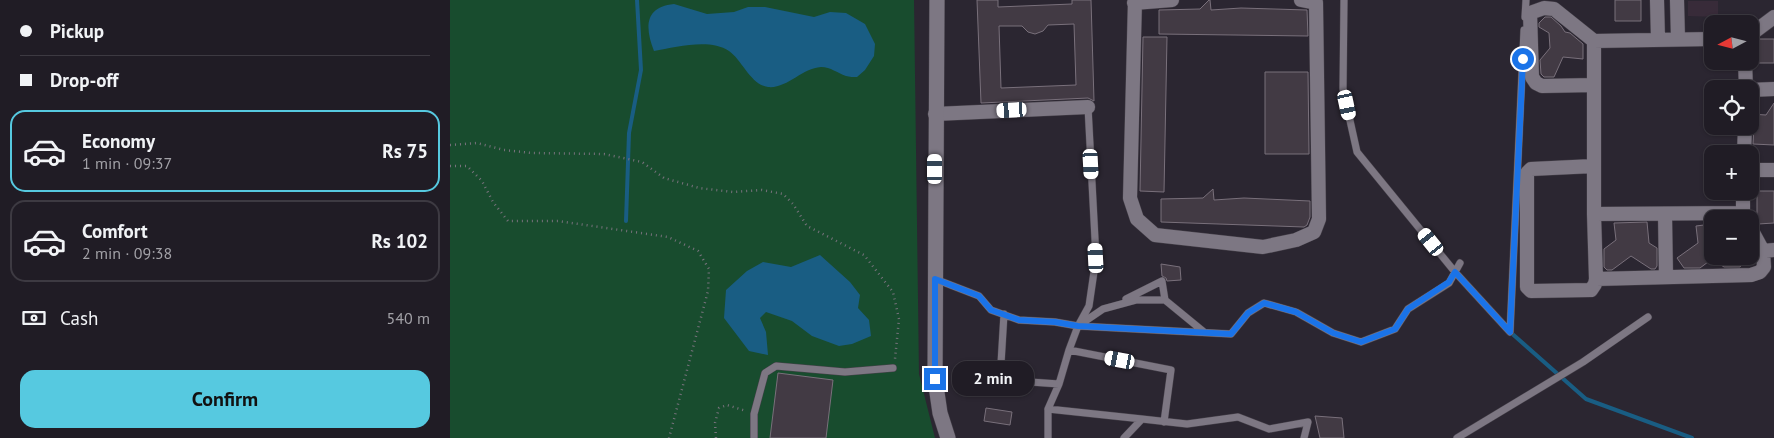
<!DOCTYPE html>
<meta charset="utf-8">
<style>
:root{--surface:#201c25;--page:#28252d;--text:#f1f3f6;--muted:#a2a1a7;--line:#3d3a42;--accent:#56c9e0}
body{margin:0;font-family:"PT Sans",sans-serif;background:var(--page);color:var(--text);height:100vh;display:flex;flex-direction:column;font-size:19px;white-space:nowrap}
*{box-sizing:border-box;margin:0}
p{font-size:16px;color:var(--muted)}
.icon{flex:none;width:28px;height:28px;fill:none;stroke:currentColor;stroke-width:2;stroke-linecap:round;stroke-linejoin:round}
.map{position:relative;flex:1;overflow:hidden}
.sheet{display:flex;flex-direction:column;background:var(--surface);width:450px}
.sheet>*{flex:none}
.guide{display:grid;align-content:center;height:110px;padding:0 20px;background:var(--surface)}
.needle{width:32px;rotate:263deg}
.fabs{position:absolute;left:1254px;top:15px;display:grid;gap:10px}
.fabs a{display:grid;place-items:center;width:55px;height:55px;border-radius:10px;background:var(--surface);box-shadow:0 1px 4px #0004,0 0 0 1px var(--line);font-size:25px}
.end{position:absolute;width:22px;height:22px;margin:-11px;border:6px solid #1a73e8;background:#fff;box-shadow:0 0 0 2px #fff}
.from{border-radius:50%}
.bubble{position:absolute;height:35px;border-radius:15px;background:var(--surface);box-shadow:0 1px 4px #0004,0 0 0 1px var(--line);font-size:16px;font-weight:600;line-height:35px;text-align:center}
.car{position:absolute;width:15px;height:30px;margin:-15px -8px;border-radius:6px;box-shadow:0 0 4px 1px #0007;background:linear-gradient(#fff 24%,#345 0 40%,#fff 0 76%,#345 0 86%,#fff 0)}
.guide b{display:flex;align-items:center;gap:18px;height:48px;font-size:19px}
.guide b+b{border-top:1px solid var(--line)}
.guide i{width:12px;height:12px;background:var(--text)}
ul{padding:0;list-style:none}
li{display:flex;align-items:center;gap:15px;height:82px;margin:0 10px 8px;padding:0 10px;border:2px solid var(--line);border-radius:15px}
li div{flex:1}
li b{display:block;font-size:19px}
li em{font-style:normal;font-weight:600}
li.selected{border-color:var(--accent)}
li>.icon{width:45px;height:45px;stroke-width:1.5}
.pay{display:flex;align-items:center;gap:12px;height:55px;padding:0 20px;font-size:19px}
.pay p{margin-inline-start:auto}
.primary-button{display:flex;gap:10px;margin-top:auto;padding:10px 20px}
.primary-button a{flex:1;height:58px;border-radius:15px;background:var(--accent);color:#111;font-size:20px;font-weight:600;line-height:58px;text-align:center}
main{display:flex;flex:1;min-height:0}
.map>svg:first-child{display:block}
.medical{fill:#382b39}
.green{fill:#184c2e}
.water{fill:#195d83}
.lines{fill:none;stroke-linecap:round;stroke-linejoin:round}
.stream{stroke:#195d83;stroke-width:4}
.building{fill:#423a44;stroke:#79707b;fill-rule:evenodd}
.lane-casing{stroke:#46414a;stroke-width:8}
.street-casing{stroke:#46414a;stroke-width:15}
.secondary-casing{stroke:#46414a;stroke-width:16}
.path{stroke:#77727c;stroke-width:2.5;stroke-dasharray:1 4;stroke-linecap:butt}
.lane{stroke:#7d7783;stroke-width:7}
.street{stroke:#7d7783;stroke-width:14}
.secondary{stroke:#7d7783;stroke-width:15}
.route{stroke:#1a73e8;stroke-width:6}
</style>
<main>
<section class="sheet">
<div class="guide">
<b><i class="from"></i>Pickup</b>
<b><i></i>Drop-off</b>
</div>
<ul>
<li class="selected"><svg class="icon" aria-label="car" viewBox="0 0 24 24"><path d="M5 17H2v-5l4-1 3-4h7l3 4 3 1v5h-3M9 17h6M6 11h13"/><circle cx="7" cy="17" r="2"/><circle cx="17" cy="17" r="2"/></svg><div><b>Economy</b><p>1 min · 09:37</p></div><em>Rs 75</em></li>
<li><svg class="icon" aria-label="car" viewBox="0 0 24 24"><path d="M5 17H2v-5l4-1 3-4h7l3 4 3 1v5h-3M9 17h6M6 11h13"/><circle cx="7" cy="17" r="2"/><circle cx="17" cy="17" r="2"/></svg><div><b>Comfort</b><p>2 min · 09:38</p></div><em>Rs 102</em></li>
</ul>
<div class="pay"><svg class="icon" aria-label="cash" viewBox="0 0 24 24"><path d="M3 7h18v10H3z"/><circle cx="12" cy="12" r="2"/></svg>Cash<p>540 m</p></div>
<div class="primary-button"><a>Confirm</a></div>
</section>
<div class="map">
<svg width="1324" height="438" viewBox="0 0 1324 438">
<rect width="100%" height="100%" fill="#2b2631"/>
<path class="medical" d="M1238 1H1268V17L1238 16Z"/>
<path class="green" d="M0 0H464L469 374 485 438H0Z"/>
<path class="water" d="M224 4 257 14 284 12 298 7H315L364 17 380 12 396 13 415 24 425 44 424 56 415 70 407 77C404 77 399 77 396 76 387 73 381 67 371 67 352 68 337 89 318 87 301 85 292 60 279 51 260 38 226 47 204 51 195 28 194 7 224 4Z
M370 255 400 282 410 295 408 308 419 320 421 336 402 344 389 346 362 336 342 321 316 312 310 318 316 332 318 355 299 351 274 318 276 290 297 271 313 262 341 267Z"/>
<g class="lines">
<path class="stream" d="M176 221 179 133 191 70 187 0
M1059 331 1136 399 1242 438"/>
</g>
<path class="building" d="M527 0H548V7L622 4V0H641L644 101 638 98 531 103ZM624 24 626 85 551 88 549 26H572L578 32 585 34 593 31 598 25Z
M759 0H760L761 10 791 8 857 10 858 36 709 34V10L750 9Z
M1165 0H1191V21H1165Z
M1095 17H1101L1111 26 1115 32 1120 33 1133 44V59L1113 57 1104 77H1094L1091 74 1090 60 1100 48 1099 33 1089 27V23Z
M693 37H717L714 192 690 191Z
M1309 39H1324V63H1304L1303 57 1300 54V44Z
M815 72H858L859 154H815Z
M1324 103V145L1303 144 1304 126 1300 119V114L1316 115Z
M763 189 764 200 794 198 860 201V217L857 225 854 227 711 222V199L753 198Z
M1307 191H1324V223L1308 224 1307 222Z
M1197 222 1199 243 1207 248V266L1205 269H1201L1181 256 1162 270H1157L1154 267V249L1166 240 1164 223Z
M1262 224V256H1297L1290 267H1274L1262 259 1250 268H1234L1227 258 1248 243 1246 226Z
M711 264 730 267 731 280 717 281 716 278 712 276Z
M328 373 383 380 376 438H320Z
M536 408 562 412 560 425 534 421Z
M865 416 892 418 894 438H870Z"/>
<g class="lines">
<defs>
<path id="lane" d="M894 0 893 89 907 152 1005 272 1060 332 1074 30
M1075 17 1076 0
M638 107 646 258 639 306 628 326 619 350 721 370 714 422
M485 279 529 296 541 310 569 320 605 322 628 326 653 309 686 300H715L754 332
M676 299 712 281 715 300
M554 314 550 380 609 384 619 350
M628 326 781 334 798 313 814 303 846 312 883 333 911 342 945 329 958 309 999 283 1010 263
M598 409 609 384
M692 419 737 424 788 417 819 429 858 422 854 438
M304 438V414L315 373 326 366 395 372 443 368
M598 438V409L692 419 674 438
M1007 438 1133 362 1198 317"/>
<path id="street" d="M685 0 680 198 687 219 705 235 813 247 846 240 864 232 869 219 866 3 851 0
M1207 0 1208 39
M1227 0 1228 39
M684 3 722 0
M1300 35 1324 17
M1262 39 1144 41V214L1293 213V191
M1295 61 1296 89
M1144 85 1092 86 1086 83 1082 77 1080 13 1094 8 1104 9 1144 41
M1300 90 1324 89
M485 114 638 107
M1294 154 1295 126
M1144 166 1081 169 1077 173V287L1081 291 1141 290 1145 284 1146 279
M1300 170H1324
M1144 214 1146 279 1301 275 1310 272 1314 267 1313 251 1324 250
M1215 214 1216 276
M1300 227 1313 251"/>
<path id="secondary" d="M487 0 485 379 490 413 498 438"/>
</defs>
<use href="#lane" class="lane-casing"/>
<use href="#street" class="street-casing"/>
<use href="#secondary" class="secondary-casing"/>
<path class="path" d="M0 145 27 143 54 150 82 153 154 154 192 162 214 178 249 188 283 192 312 190 333 194 343 204 357 226 414 255 443 292 449 319 445 359
M0 166H17L32 181 43 202 58 221H108L218 237 248 251 259 269 258 291 219 438
M266 438 265 423 269 408 277 405 296 411"/>
<use href="#lane" class="lane"/>
<use href="#street" class="street"/>
<use href="#secondary" class="secondary"/>
</g>
<g class="lines">
<path class="route" d="M485 379V279L529 296 541 310 569 320 605 322 628 326 781 334 798 313 814 303 846 312 883 333 911 342 945 329 958 309 999 282 1005 272 1060 332 1073 59"/>
</g>
</svg>
<div class="fabs">
<a><svg class="needle" viewBox="-14 -14 28 28"><path d="M0-13l5 13h-10z" fill="#e53935"/><path d="M0 13l5-13h-10z" fill="#a2a1a7"/></svg></a>
<a><svg class="icon" aria-label="locate" viewBox="0 0 24 24"><circle cx="12" cy="12" r="6"/><path d="M12 2v4M12 18v4M2 12h4M18 12h4"/></svg></a>
<a>+</a>
<a>−</a>
</div>
<i class="end from" style="left:1073px;top:59px"></i>
<i class="end" style="left:485px;top:379px"></i>
<div class="bubble" style="left:502px;top:361px;width:82px">2 min</div>
<i class="car" style="left:897px;top:105px;rotate:168deg"></i>
<i class="car" style="left:562px;top:110px;rotate:267deg"></i>
<i class="car" style="left:641px;top:164px;rotate:177deg"></i>
<i class="car" style="left:485px;top:169px;rotate:0deg"></i>
<i class="car" style="left:981px;top:242px;rotate:321deg"></i>
<i class="car" style="left:646px;top:258px;rotate:357deg"></i>
<i class="car" style="left:670px;top:360px;rotate:281deg"></i>
</div>
</main>
